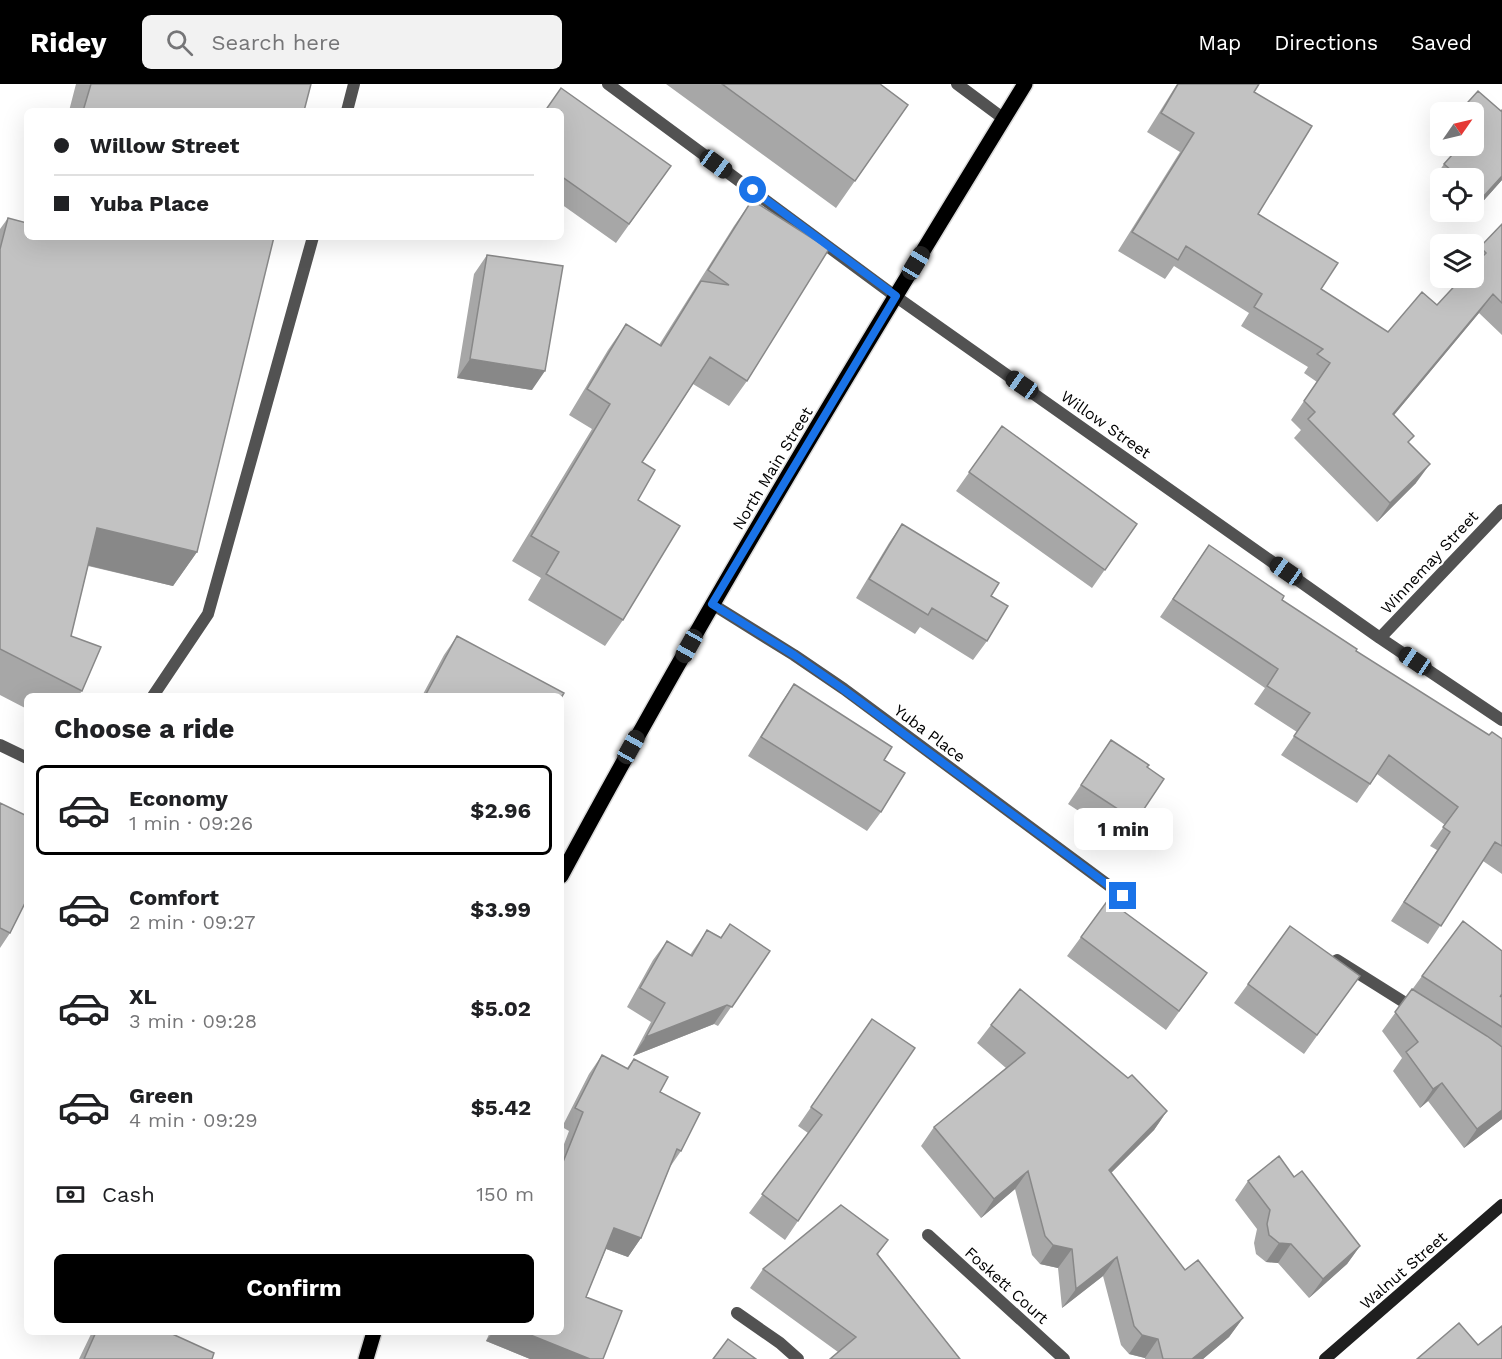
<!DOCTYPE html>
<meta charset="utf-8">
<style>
:root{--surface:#fff;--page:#f2f2f2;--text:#202124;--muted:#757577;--line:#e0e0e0;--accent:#000}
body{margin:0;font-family:"Work Sans",sans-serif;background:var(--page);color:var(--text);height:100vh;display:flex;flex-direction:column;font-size:22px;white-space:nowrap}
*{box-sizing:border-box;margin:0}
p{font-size:20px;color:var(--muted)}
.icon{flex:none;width:33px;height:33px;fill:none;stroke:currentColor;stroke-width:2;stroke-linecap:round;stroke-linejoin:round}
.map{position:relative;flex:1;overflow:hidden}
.drawer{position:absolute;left:24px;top:609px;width:540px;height:642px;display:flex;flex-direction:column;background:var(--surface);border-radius:9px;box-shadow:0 6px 24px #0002}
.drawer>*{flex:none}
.hud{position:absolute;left:24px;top:24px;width:540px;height:132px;border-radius:9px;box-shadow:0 6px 24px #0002;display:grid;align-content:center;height:132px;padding:0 30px;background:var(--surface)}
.needle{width:39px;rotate:56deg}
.tools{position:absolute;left:1430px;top:18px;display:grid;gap:12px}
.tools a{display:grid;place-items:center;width:54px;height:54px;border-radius:9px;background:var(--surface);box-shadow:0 6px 24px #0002;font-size:30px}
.end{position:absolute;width:27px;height:27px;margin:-14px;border:8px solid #1a73e8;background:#fff;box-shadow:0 0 0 3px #fff}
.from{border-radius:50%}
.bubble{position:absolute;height:42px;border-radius:9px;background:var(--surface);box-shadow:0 6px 24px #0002;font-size:20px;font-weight:700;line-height:42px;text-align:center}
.car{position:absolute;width:18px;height:36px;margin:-18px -9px;border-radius:8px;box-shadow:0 0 4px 2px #0007;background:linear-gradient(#222 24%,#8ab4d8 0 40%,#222 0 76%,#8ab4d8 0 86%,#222 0)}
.hud b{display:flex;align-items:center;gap:21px;height:57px;font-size:22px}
.hud b+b{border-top:2px solid var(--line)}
.hud i{width:15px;height:15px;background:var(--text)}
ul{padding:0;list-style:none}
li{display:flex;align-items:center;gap:18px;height:90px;margin:0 12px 9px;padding:0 18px;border:3px solid transparent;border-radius:9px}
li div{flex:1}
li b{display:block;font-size:22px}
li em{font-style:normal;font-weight:700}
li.current{border-color:var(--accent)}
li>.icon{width:54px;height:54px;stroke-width:1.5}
h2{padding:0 30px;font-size:27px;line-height:72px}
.pay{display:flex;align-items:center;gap:15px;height:66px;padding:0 30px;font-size:22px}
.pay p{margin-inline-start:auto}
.button{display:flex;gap:12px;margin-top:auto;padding:12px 30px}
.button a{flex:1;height:69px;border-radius:9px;background:var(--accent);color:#fff;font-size:24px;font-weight:700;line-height:69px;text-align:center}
header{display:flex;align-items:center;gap:36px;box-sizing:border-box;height:84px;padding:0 30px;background:var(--accent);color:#fff}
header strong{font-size:28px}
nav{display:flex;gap:33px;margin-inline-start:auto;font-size:21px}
.search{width:420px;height:54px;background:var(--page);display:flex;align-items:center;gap:15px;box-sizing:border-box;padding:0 21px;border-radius:9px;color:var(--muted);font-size:22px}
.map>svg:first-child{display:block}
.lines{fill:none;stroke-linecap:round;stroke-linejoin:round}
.primary-casing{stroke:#dbdbdb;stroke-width:18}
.lane{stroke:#525252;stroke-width:12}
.street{stroke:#525252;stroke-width:12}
.secondary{stroke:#1f1f1f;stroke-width:12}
.primary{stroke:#000;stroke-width:15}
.wall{fill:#a7a7a7}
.shaded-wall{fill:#888}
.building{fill:#c2c2c2;stroke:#888;stroke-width:1.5}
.route{stroke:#1a73e8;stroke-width:8}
.labels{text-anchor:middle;stroke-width:4.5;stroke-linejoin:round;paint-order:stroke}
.street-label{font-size:16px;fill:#000;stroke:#fff}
</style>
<header>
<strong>Ridey</strong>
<div class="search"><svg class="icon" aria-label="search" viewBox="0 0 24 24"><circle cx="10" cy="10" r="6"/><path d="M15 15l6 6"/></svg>Search here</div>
<nav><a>Map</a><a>Directions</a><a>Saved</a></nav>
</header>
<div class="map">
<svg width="1502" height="1275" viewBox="0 0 1502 1275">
<rect width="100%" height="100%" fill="#fff"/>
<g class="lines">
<defs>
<path id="primary" d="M561 792C706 522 865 261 1025 0
M366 1275 374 1248"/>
</defs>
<use href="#primary" class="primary-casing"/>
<path class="lane" d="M957 0 1004 35
M347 27 354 0
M153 612 208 530 313 153"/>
<path class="street" d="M608 0 895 212 1380 554 1502 636
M712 520 794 571 844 605 1123 812
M1380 554 1502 426
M0 661 27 674
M1337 876 1415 925
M928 1151 1064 1275
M737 1229 780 1259 798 1275"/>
<path class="secondary" d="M1325 1275 1502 1121"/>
<use href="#primary" class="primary"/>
</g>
<path class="wall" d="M76 0H311L304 27H69Z
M666 0H880L908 21 836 124Z
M1177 0H1259L1254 8 1258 130 1321 205 1388 248 1437 221 1473 194V173L1480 163 1502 140V251L1479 229 1394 331 1409 359 1416 399 1377 438 1294 354 1301 346 1291 336 1317 298 1304 289 1308 283 1241 242 1249 229 1174 182 1165 195 1118 167 1180 68 1147 48Z
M561 27 671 82 616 159 561 120Z
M1501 27 1502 96 1469 133 1462 128H1473V94H1440V108L1431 99 1444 80 1452 71 1441 62H1473Z
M1440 53V61L1437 58Z
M752 116 747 297 729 322 693 300 642 378 623 536 605 562 528 516 541 494 512 477 592 345 569 331 608 266 626 240 659 261 734 142Z
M8 134 197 468 173 502 88 482 71 552 82 607 78 612H27V625L0 611V145Z
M487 171 532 306 457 294 474 190Z
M1002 342 1137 440 1092 504 956 407Z
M902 440 991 512 987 557 973 576 920 543 915 550 856 514 889 459Z
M1209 461 1282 516 1356 567 1489 651 1502 655V790L1483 777 1428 860 1391 837 1437 766 1430 762 1445 741 1377 690 1357 719 1281 671 1297 648 1254 620 1265 604 1160 533Z
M457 552 561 612H422L444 571Z
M794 600 884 676 881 728 867 747 748 672 781 619Z
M1111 656 1147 683 1136 737 1123 756 1068 720Z
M0 719 10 849 0 864Z
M730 840 770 867 718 942 714 940 633 972 651 938 627 923 653 876 667 857 690 871 707 846 721 853Z
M1081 853 1207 889 1166 946 1067 872Z
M1422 892 1502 911V1035L1464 1064 1428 1017 1420 1024 1393 987 1402 974 1382 947Z
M1248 900 1346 911 1304 970 1234 919Z
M872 935 798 1137 785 1156 749 1129 808 1049 798 1042Z
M991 941 1167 1027 1154 1046 1111 1089 1185 1186 1243 1234 1229 1253 1203 1275H1145V1274L1129 1270 1121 1261 1103 1192 1062 1224 1058 1184 1040 1180 1032 1171 1015 1105 981 1134 921 1062 934 1043 1006 984 977 959Z
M602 971 627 984 634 975 660 1008 681 1067 670 1083 641 1154 628 1173 606 1165 586 1213 603 1275H530L486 1257 490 1248H561V1068L569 1047 562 1043 589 990Z
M1294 1093 1360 1162 1347 1180 1309 1214 1278 1179 1266 1178 1256 1170 1254 1159 1257 1145 1235 1116 1248 1097Z
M888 1156 878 1170 960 1275 838 1268 750 1204 763 1185Z
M92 1248H168L212 1275H79Z"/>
<path class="shaded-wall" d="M1502 92V96L1469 133 1482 114Z
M1493 210 1479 229 1379 349 1393 330Z
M470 275 545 287 532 306 457 294Z
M1430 380 1416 399 1377 438 1390 419Z
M97 444 197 468 173 502 74 478Z
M727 921 714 940 633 972 646 953Z
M1442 999 1428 1017 1420 1024 1433 1005Z
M1502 1026V1035L1464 1064 1477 1045Z
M1167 1027 1154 1046 1095 1105 1109 1086Z
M1028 1087 1015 1105 981 1134 994 1115Z
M614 1144 641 1154 628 1173 601 1163Z
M1279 1159 1291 1160 1278 1179 1266 1178Z
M1053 1161 1072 1165 1058 1184 1040 1180Z
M1360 1162 1347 1180 1309 1214 1323 1195Z
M1117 1173 1103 1192 1062 1224 1076 1205Z
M1243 1234 1229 1253 1203 1275H1192Z
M493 1248H523L590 1275H530L486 1257Z
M1142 1251 1158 1255 1145 1274 1129 1270Z"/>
<path class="building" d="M91 0H311L304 27H83Z
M722 0H880L908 21 855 97Z
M1178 0H1259L1254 8 1312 42 1258 130 1338 179 1321 205 1388 248 1422 208 1437 221 1462 194H1473V182L1486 169 1480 163 1502 140V219L1493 210 1393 330 1414 352 1408 358 1430 380 1390 419 1308 335 1315 328 1304 317 1330 279 1317 270 1323 265 1254 223 1262 210 1186 162 1178 176 1132 148 1194 49 1161 29Z
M561 4 671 82 629 140 561 92V27H545Z
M1478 7 1501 27 1502 26V92L1482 114 1473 106V94H1460L1444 80 1460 62H1473V28H1459Z
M752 116 829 165 747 297 710 273 642 378 655 386 638 416 680 442 623 536 546 490 559 468 531 452 610 320 587 305 626 240 661 262 701 197 729 201 708 186Z
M8 134 27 139V153H274L197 468 97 444 71 552 101 563 82 607 0 565V165Z
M487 171 563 182 545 287 470 275Z
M1002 342 1137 440 1105 486 969 388Z
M902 440 999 499 991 512 1008 522 987 557 932 524 928 531 869 495Z
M1209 461 1284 512 1282 516 1357 565 1356 567 1489 651 1492 648 1502 655V762L1495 758 1441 842 1404 818 1450 748 1443 743 1458 723 1389 671 1370 700 1294 652 1310 629 1267 602 1278 585 1173 515Z
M457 552 564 609 561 614V612H425Z
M794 600 892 663 884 676 905 689 881 728 761 653Z
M1111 656 1149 681 1147 683 1164 695 1136 737 1081 701Z
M0 719 27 732V815L10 849 0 844Z
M1108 816 1207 889 1179 927 1081 853Z
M1463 837 1502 867V910L1500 913 1502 911V943L1422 892Z
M730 840 770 867 732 923 727 921 646 953 665 919 640 904 667 857 692 872 707 846 721 854Z
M1290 842 1360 892 1317 951 1248 900Z
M1020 905 1128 994 1132 991 1167 1027 1109 1086 1185 1186 1198 1176 1243 1234 1192 1275H1163L1158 1255 1142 1251 1134 1242 1117 1173 1076 1205 1072 1165 1053 1161 1045 1152 1028 1087 994 1115 934 1043 1025 969 991 941Z
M1412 905 1487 952 1502 963V1026L1477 1045 1442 999 1433 1005 1406 968 1418 958 1395 928Z
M872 935 915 964 798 1137 762 1110 822 1031 811 1023Z
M602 971 628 985 634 975 668 993 660 1008 700 1029 681 1067 677 1065 641 1154 614 1144 586 1213 622 1227 603 1275H590L523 1248H561V1083L583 1028 575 1024Z
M1279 1072 1294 1093 1302 1087 1360 1162 1323 1195 1291 1160 1279 1159 1269 1151 1267 1140 1270 1126 1248 1097Z
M841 1121 888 1156 877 1170 960 1275H830L856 1253 763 1185Z
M1459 1239 1478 1261 1502 1242V1275H1417Z
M96 1248H168L214 1269 212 1275H84Z
M728 1255 756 1275H713Z"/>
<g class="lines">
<path class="route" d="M753 106 896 212 712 520 794 571 843 605 1123 812"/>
</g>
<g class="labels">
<g class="street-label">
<text transform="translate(1106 340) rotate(35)" y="6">Willow Street</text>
<text transform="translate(772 384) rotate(-59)" y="6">North Main Street</text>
<text transform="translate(1429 478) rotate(-47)" y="6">Winnemay Street</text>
<text transform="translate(930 649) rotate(37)" y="6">Yuba Place</text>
<text transform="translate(1403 1186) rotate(-41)" y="6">Walnut Street</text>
<text transform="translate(1007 1201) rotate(42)" y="6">Foskett Court</text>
</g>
</g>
</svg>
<div class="tools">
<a><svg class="needle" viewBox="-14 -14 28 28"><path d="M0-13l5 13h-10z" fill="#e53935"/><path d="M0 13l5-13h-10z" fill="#757577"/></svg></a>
<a><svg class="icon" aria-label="locate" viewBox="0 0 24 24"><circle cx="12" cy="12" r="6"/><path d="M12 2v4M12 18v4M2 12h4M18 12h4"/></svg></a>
<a><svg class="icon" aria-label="layers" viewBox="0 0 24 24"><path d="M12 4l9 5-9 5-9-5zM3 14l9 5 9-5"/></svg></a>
</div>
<i class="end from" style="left:753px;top:106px"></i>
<i class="end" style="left:1123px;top:812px"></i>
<div class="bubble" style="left:1074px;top:724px;width:99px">1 min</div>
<i class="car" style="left:716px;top:80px;rotate:126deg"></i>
<i class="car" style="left:916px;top:179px;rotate:31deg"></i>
<i class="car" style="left:1022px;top:301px;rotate:305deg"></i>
<i class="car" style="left:1286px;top:487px;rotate:305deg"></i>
<i class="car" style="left:689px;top:562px;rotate:209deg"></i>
<i class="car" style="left:1415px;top:577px;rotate:304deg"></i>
<i class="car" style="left:631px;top:663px;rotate:29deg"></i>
<div class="hud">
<b><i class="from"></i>Willow Street</b>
<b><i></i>Yuba Place</b>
</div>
<section class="drawer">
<h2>Choose a ride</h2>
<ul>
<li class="current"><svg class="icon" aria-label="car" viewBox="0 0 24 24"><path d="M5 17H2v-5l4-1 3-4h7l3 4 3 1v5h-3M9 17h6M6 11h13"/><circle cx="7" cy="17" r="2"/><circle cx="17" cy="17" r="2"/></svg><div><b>Economy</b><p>1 min · 09:26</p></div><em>$2.96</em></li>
<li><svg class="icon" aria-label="car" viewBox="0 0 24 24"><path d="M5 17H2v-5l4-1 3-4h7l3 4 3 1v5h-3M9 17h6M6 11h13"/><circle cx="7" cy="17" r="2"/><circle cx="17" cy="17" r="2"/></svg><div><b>Comfort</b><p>2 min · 09:27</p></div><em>$3.99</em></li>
<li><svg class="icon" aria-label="car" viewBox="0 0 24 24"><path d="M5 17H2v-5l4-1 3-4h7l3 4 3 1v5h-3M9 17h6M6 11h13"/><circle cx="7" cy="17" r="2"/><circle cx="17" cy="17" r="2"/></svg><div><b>XL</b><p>3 min · 09:28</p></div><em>$5.02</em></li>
<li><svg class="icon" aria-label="car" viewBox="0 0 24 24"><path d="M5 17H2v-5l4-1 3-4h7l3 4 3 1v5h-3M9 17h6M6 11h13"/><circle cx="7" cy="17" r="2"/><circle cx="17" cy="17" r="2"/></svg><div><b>Green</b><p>4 min · 09:29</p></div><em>$5.42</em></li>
</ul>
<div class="pay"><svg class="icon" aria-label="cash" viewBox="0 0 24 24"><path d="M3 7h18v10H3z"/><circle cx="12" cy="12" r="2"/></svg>Cash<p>150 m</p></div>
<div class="button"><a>Confirm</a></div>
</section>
</div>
